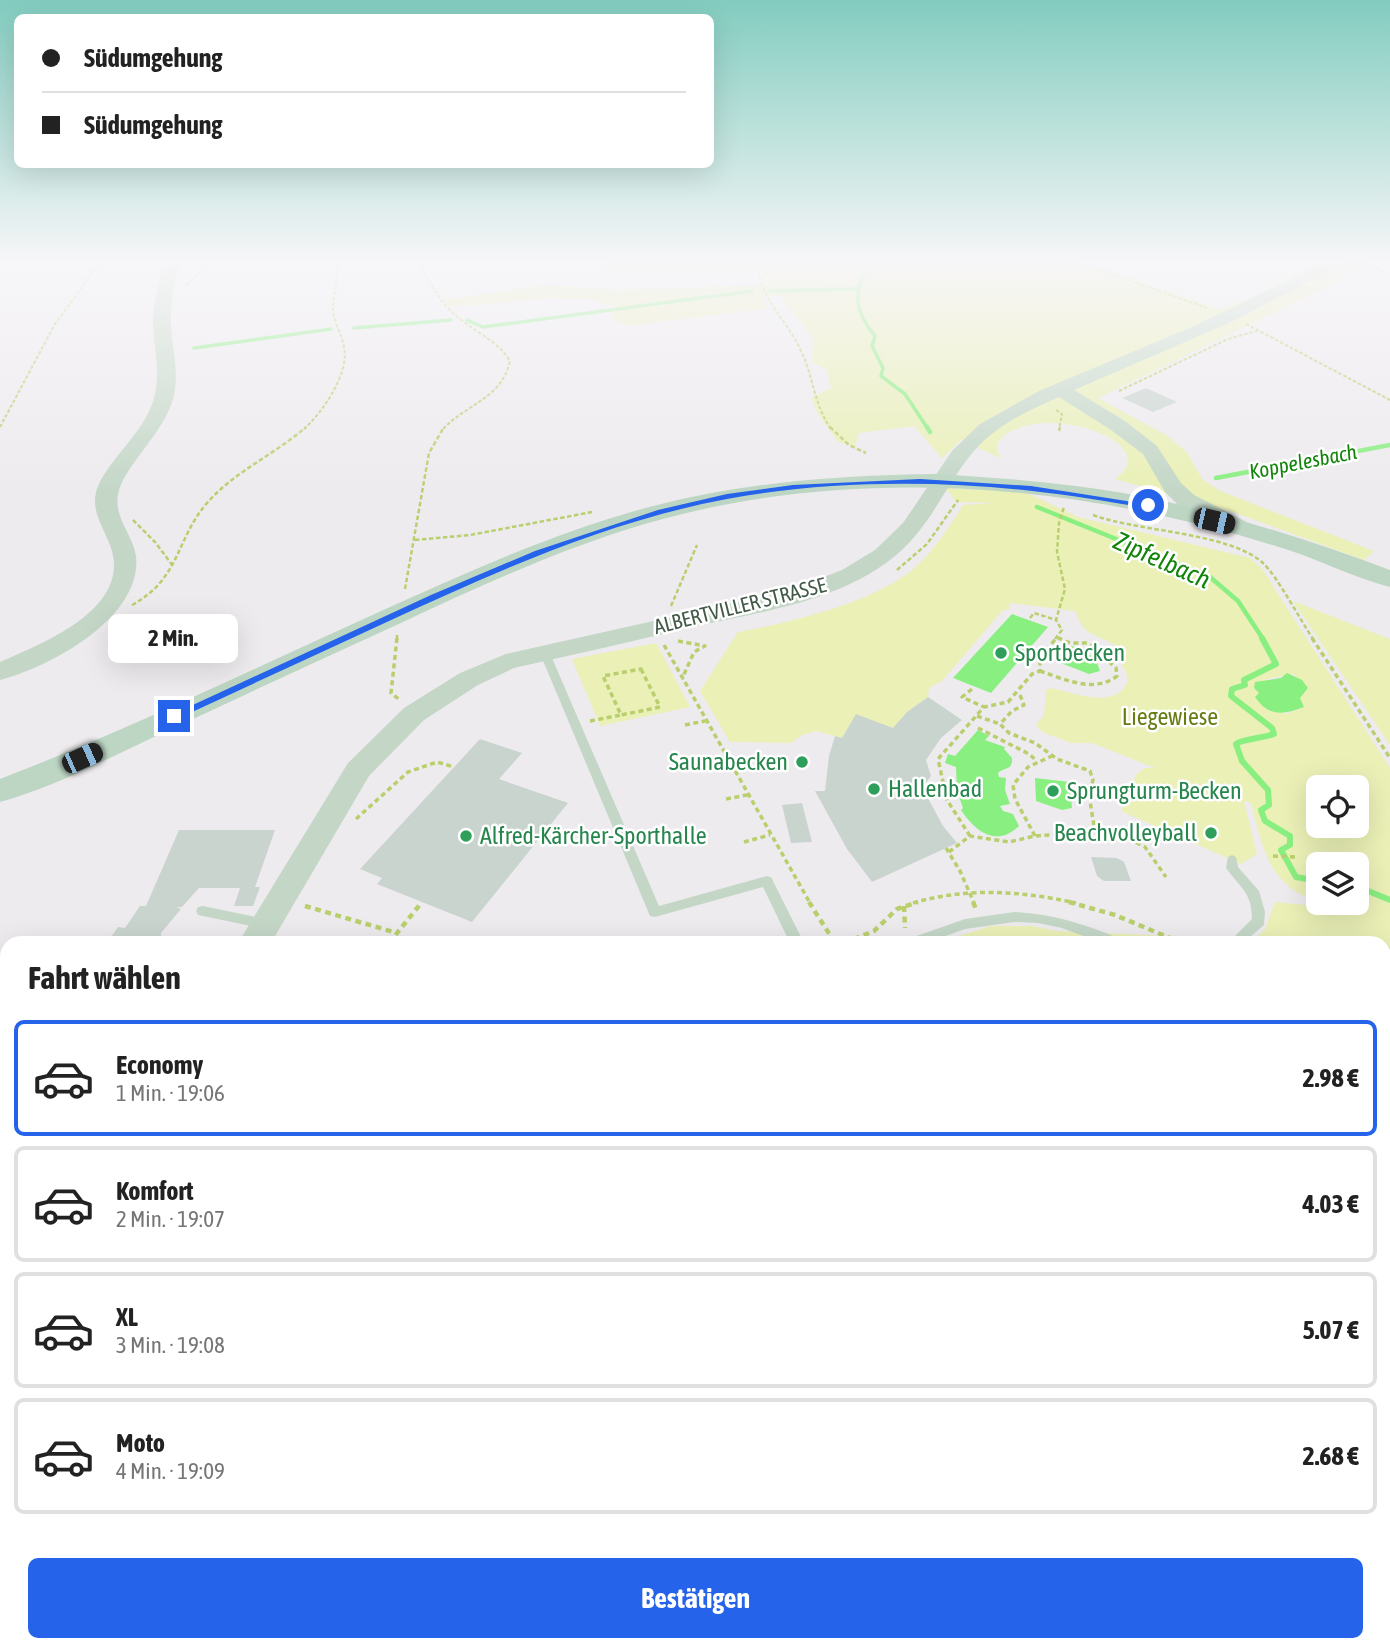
<!DOCTYPE html>
<html lang="de">
<meta charset="utf-8">
<style>
:root{--surface:#fff;--page:#f2f2f2;--text:#222;--muted:#767676;--line:#e0e0e0;--accent:#2563eb}
body{margin:0;font-family:"Asap Condensed",sans-serif;background:var(--page);color:var(--text);height:100vh;display:flex;flex-direction:column;font-size:26px;white-space:nowrap}
*{box-sizing:border-box;margin:0}
p{font-size:23px;color:var(--muted)}
.icon{flex:none;width:38px;height:38px;fill:none;stroke:currentColor;stroke-width:2;stroke-linecap:round;stroke-linejoin:round}
.map{position:relative;flex:1;overflow:hidden}
.panel{position:absolute;left:0px;top:936px;width:1391px;height:716px;display:flex;flex-direction:column;background:var(--surface);border-radius:21px 21px 0 0;box-shadow:0 7px 28px #0002}
.panel>*{flex:none}
.banner{position:absolute;left:14px;top:14px;width:700px;height:154px;border-radius:10px;box-shadow:0 7px 28px #0002;display:grid;align-content:center;height:154px;padding:0 28px;background:var(--surface)}
.controls{position:absolute;left:1306px;top:775px;display:grid;gap:14px}
.controls a{display:grid;place-items:center;width:63px;height:63px;border-radius:10px;background:var(--surface);box-shadow:0 7px 28px #0002;font-size:35px}
.end{position:absolute;width:32px;height:32px;margin:-16px;border:9px solid #2563eb;background:#fff;box-shadow:0 0 0 4px #fff}
.from{border-radius:50%}
.bubble{position:absolute;height:49px;border-radius:10px;background:var(--surface);box-shadow:0 7px 28px #0002;font-size:23px;font-weight:700;line-height:49px;text-align:center}
.car{position:absolute;width:21px;height:42px;margin:-21px -10px;border-radius:9px;box-shadow:0 0 5px 2px #0007;background:linear-gradient(#222 24%,#8ab4d8 0 40%,#222 0 76%,#8ab4d8 0 86%,#222 0)}
.banner b{display:flex;align-items:center;gap:24px;height:66px;font-size:26px}
.banner b+b{border-top:2px solid var(--line)}
.banner i{width:18px;height:18px;background:var(--text)}
ul{padding:0;list-style:none}
li{display:flex;align-items:center;gap:21px;height:116px;margin:0 14px 10px;padding:0 14px;border:4px solid var(--line);border-radius:10px}
li div{flex:1}
li b{display:block;font-size:26px}
li em{font-style:normal;font-weight:700}
li.current{border-color:var(--accent)}
li>.icon{width:63px;height:63px;stroke-width:1.5}
h2{padding:0 28px;font-size:32px;line-height:84px}
.primary-button{display:flex;gap:14px;margin-top:auto;padding:14px 28px}
.primary-button a{flex:1;height:80px;border-radius:10px;background:var(--accent);color:#fff;font-size:28px;font-weight:700;line-height:80px;text-align:center}
.map>svg:first-child{display:block}
.green{fill:#eaf0b6;fill-rule:evenodd}
.water{fill:#89ef81}
.lines{fill:none;stroke-linecap:round;stroke-linejoin:round}
.stream-far2{stroke:#89ef81;stroke-width:3.5}
.stream-far1{stroke:#89ef81;stroke-width:4.5}
.stream{stroke:#89ef81;stroke-width:6}
.building{fill:#cad4ce}
.path-far4{stroke:#b9cf6d;stroke-width:2;stroke-dasharray:3.5 2;stroke-linecap:butt}
.path-far3{stroke:#b9cf6d;stroke-width:2.5;stroke-dasharray:4.5 2.5;stroke-linecap:butt}
.path-far2{stroke:#b9cf6d;stroke-width:3.5;stroke-dasharray:5 3.5;stroke-linecap:butt}
.path-far1{stroke:#b9cf6d;stroke-width:4.5;stroke-dasharray:6 4.5;stroke-linecap:butt}
.path{stroke:#b9cf6d;stroke-width:5;stroke-dasharray:8 5;stroke-linecap:butt}
.service{fill:#c4d7c7;fill-rule:evenodd}
.tertiary{fill:#c4d7c7;fill-rule:evenodd}
.secondary{fill:#bdd6c3;fill-rule:evenodd}
.route{fill:#2563eb}
.leisure-dot{fill:#2e9e5b;stroke:#fff;stroke-width:2.5}
.labels{text-anchor:middle;stroke-width:5;stroke-linejoin:round;paint-order:stroke}
.far-water-label{font-size:21px;font-style:italic;fill:#128409;stroke:#fff}
.far-street-label{font-size:21px;fill:#435a48;stroke:#fff}
.leisure-label{font-size:24px;fill:#27864d;stroke:#fff;text-anchor:start}
.park-label{font-size:24px;fill:#657d12;stroke:#fff}
.water-label{font-size:26px;font-style:italic;fill:#128409;stroke:#fff}
</style>
<div class="map">
<svg width="1390" height="1651" viewBox="0 0 1390 1651">
<rect width="100%" height="100%" fill="#eeebef"/>
<path class="green" d="M607 261H1080L1220 309 1245 301 1319 261H1374L1325 288 1098 398 1166 435 1187 452 1202 479 1220 491 1374 551 1364 560 1233 512 1115 479C1170 441 1033 397 998 442L997 450 1000 458 961 440 942 458 914 426 859 433 855 446 838 442 818 414 811 398 831 388 827 370 812 362 813 338 780 295 762 298 768 308 626 326 610 316 622 309 590 299 551 298 450 307 444 300 545 285 617 290 765 285 763 268 728 274 604 268Z
M946 488 1025 492 1078 517 1250 558 1262 569 1390 768V1651H0V1282L7 1271V1645H1384V943H1251L1265 929 1275 902 1338 908 1325 903H1356V864H1318V901C1269 887 1262 847 1251 803L1244 801 1257 854 1241 864 1121 811 1136 775 1144 768H1155L1092 743H1071L1042 732 1036 725 1044 715 1046 690 1051 688C1071 692 1107 707 1123 689 1133 678 1124 668 1117 659L1118 648C1107 638 1093 638 1083 627 1079 622 1078 616 1075 611L1010 603 1009 609 1002 611 942 681 929 688 928 697 907 712 893 728 856 715 842 738 816 731 802 735 791 743 730 742 700 691 738 632C789 623 880 601 918 565 936 547 950 526 963 505L995 503 956 502ZM1293 674 1308 688 1299 698 1304 707 1286 714 1259 694 1266 679ZM1318 788H1356V826H1318Z
M1293 601 1390 639V745Z
M656 643 690 707 600 726 572 659Z
M991 926H1032L1057 931 1194 937 1231 943H936Z"/>
<path class="water" d="M1012 614 1048 627 991 693 953 678Z
M1070 646 1085 648 1087 654 1095 657 1100 671 1089 674 1061 663 1060 658 1068 653Z
M1287 673 1302 680 1308 688 1300 698 1304 707C1283 715 1269 717 1255 697L1259 693 1254 688 1255 682 1281 678Z
M978 730 989 736 985 740 1005 747 1004 749 1012 758C1013 771 1004 767 998 773L999 777 1006 778 1005 790 1010 804 1000 806 1003 811 1013 814 1019 826C996 848 975 831 961 810L963 808 957 791 956 767 945 763 948 754 955 756Z
M1035 778 1070 782 1072 808 1062 810 1036 801Z"/>
<g class="lines">
<path class="stream-far2" d="M869 261C855 294 851 306 875 336L872 346 883 368 881 376 905 394 928 429
M770 291 856 289
M467 320 483 327 752 291
M354 328 451 320
M194 348 331 329"/>
<path class="stream-far1" d="M927 427 930 432
M1216 478 1390 445
M1037 507 1210 577 1238 601 1263 639"/>
<path class="stream" d="M1262 638 1276 664 1244 680 1245 685 1232 689 1231 696 1272 728 1274 734C1264 738 1242 739 1236 744L1242 761 1268 790 1269 805 1261 810 1265 821 1290 836V845L1281 850 1296 877 1318 881
M1356 886 1390 900"/>
</g>
<path class="building" d="M1146 388 1177 402 1153 412 1122 398Z
M928 697 962 720 941 738 926 760 931 776 919 792 929 800 943 826 957 843 872 882 847 849 815 791H825L829 756 835 736 842 738 856 714 893 728 907 712Z
M480 739 522 753 499 779 568 803 472 922 377 884 382 878 360 869Z
M802 803 812 842 791 843 782 805Z
M179 830H275L255 887H260L253 906H234L240 888H199L182 907H176L181 909 161 933V943H107L118 927 125 928 140 906H146Z
M1091 857 1117 858 1124 862 1131 881H1104L1097 876Z"/>
<g class="lines">
<path class="path-far4" d="M420 261C429 285 443 307 464 322 481 335 499 343 510 361 502 398 467 404 443 429
M756 261C764 308 785 315 802 353 813 377 815 407 831 429
M1075 261 1207 308
M1367 261 1390 277
M1357 265 1365 261
M186 285 210 261
M1246 324 1390 400
M1119 391 1228 339 1257 331
M1056 410 1062 414 1059 429
M0 427 55 324 101 261
M304 429C322 413 350 373 344 347 342 334 334 324 333 310 333 293 339 278 337 261"/>
<path class="path-far3" d="M830 427 849 445 866 453
M1059 431 1060 427
M1093 515C1139 532 1228 532 1263 563 1277 576 1301 621 1313 639
M133 520 155 542 173 566
M415 540 470 535 592 512
M897 570 927 544 958 500
M405 589 429 453 444 427
M132 605C181 578 175 540 207 503 235 471 274 455 306 427
M671 606 697 545
M1030 618 1034 613 1056 620 1065 589 1057 552 1059 523 1064 507
M1057 637 1062 639
M397 639V635
M1055 639 1062 630 1056 620"/>
<path class="path-far2" d="M397 638 391 693 400 700
M1312 638 1390 758
M678 641 705 646 694 652 682 679
M664 645 810 903
M641 669 660 707 621 715 603 676Z
M1040 671C1064 679 1094 694 1117 676L1116 668 1088 643H1070L1058 638
M972 689 962 697 984 707
M1020 695 1024 705 1012 711 1000 724 1009 733 1035 743 1057 759 1090 771 1093 780 1089 795 1095 832
M977 716 1000 724
M590 721 621 715
M685 725 705 721
M978 728 1029 754 1037 761
M705 761 726 757
M726 799 747 795
M356 819 408 772 437 762 454 767
M970 836 947 800 938 759 984 707 1008 702 1032 674 1040 671V660L1056 638
M1035 836 1015 799 1013 785 1028 767 1052 756
M744 842 770 835
M946 848 960 871 974 903
M949 852 970 836 1009 842 1035 836 1095 832 1125 837 1145 847 1166 877
M1273 856 1296 857
M913 903C968 887 1021 891 1076 903"/>
<path class="path-far1" d="M809 902 835 943
M973 902 976 909
M1069 902 1115 915 1182 943
M305 906 397 933
M904 906 905 928
M389 943 422 902
M844 943 874 931 897 909 918 902
M1384 977 1390 979
M1384 1011 1390 1012"/>
<path class="path" d="M0 1269 7 1260
M0 1302H7
M916 1645 928 1651
M558 1651 559 1645"/>
<path class="service" d="M544 648 549 651 659 906 767 876 772 878 773 881 804 943H790L763 887 655 917 650 916 539 651Z
M1232 855 1236 857 1238 867 1259 891 1265 912 1264 925 1243 943H1228L1252 919C1252 892 1240 888 1226 868L1228 857Z
M203 906 266 919 271 920 273 924 271 928 266 929 198 915 196 911 198 907Z
M1014 912C1052 914 1085 924 1120 939L1122 943H1102L1062 928 1038 923 1014 922 965 929 926 943H906L908 939 965 919Z"/>
<path class="tertiary" d="M164 261H180C175 282 170 303 171 324 172 349 180 374 173 399 164 433 122 468 118 495 114 518 133 535 136 556 143 617 51 667 0 680V662C43 643 131 609 111 548 105 530 91 512 96 492 105 461 144 435 154 398 161 373 154 348 153 324 153 302 159 282 164 261Z
M1329 261H1349L1229 323 1074 390 1125 421 1157 446 1181 483 1194 495 1245 521 1248 526 1245 531H1229L1178 505 1165 492 1143 454 1111 430 1059 397C1029 410 995 426 974 451 943 487 931 529 890 560 836 601 766 611 701 625 639 640 576 654 514 668L478 685 424 720 369 776 271 943H238L348 763 404 708 460 673 506 654 787 591 842 570 875 550 903 523 952 451 980 424 1039 391 1192 327Z
M7 1204V1249L0 1252V1207Z"/>
<path class="secondary" d="M936 474C999 478 1061 482 1123 493 1214 509 1303 538 1390 570V587C1359 579 1330 565 1300 554 1271 544 1239 535 1209 527 1032 481 840 471 663 519 573 543 487 583 403 622 320 660 238 698 156 736 105 760 54 787 0 802V779C125 731 246 672 368 617 461 575 554 532 653 506 747 482 840 475 936 474Z"/>
</g>
<linearGradient id="sky" x2="0" y2="1"><stop stop-color="#82ccbf"/><stop offset="0.53" stop-color="#f7f6f8"/><stop offset="1" stop-color="#f7f6f8" stop-opacity="0"/></linearGradient>
<rect width="1390" height="492" fill="url(#sky)"/>
<path class="route" d="M920 479 1031 486 1152 505 1148 508C1109 502 1071 495 1032 491 935 480 823 481 727 499 609 521 497 571 389 621 318 654 248 686 177 719L169 716 431 595 535 551 658 510 727 494 793 485Z"/>
<g class="leisure-dot">
<circle cx="1001" cy="653" r="7"/>
<circle cx="802" cy="762" r="7"/>
<circle cx="874" cy="789" r="7"/>
<circle cx="1053" cy="791" r="7"/>
<circle cx="1211" cy="833" r="7"/>
<circle cx="466" cy="836" r="7"/>
</g>
<g class="labels">
<g class="far-water-label">
<text transform="translate(1303 462) rotate(-11)" y="7">Koppelesbach</text>
</g>
<g class="far-street-label">
<text transform="translate(740 606) rotate(-14)" y="7">ALBERTVILLER STRASSE</text>
</g>
<g class="leisure-label">
<text x="1015" y="661">Sportbecken</text>
<text x="788" y="770" text-anchor="end">Saunabecken</text>
<text x="888" y="797">Hallenbad</text>
<text x="1067" y="799">Sprungturm-Becken</text>
<text x="1197" y="841" text-anchor="end">Beachvolleyball</text>
<text x="480" y="844">Alfred-Kärcher-Sporthalle</text>
</g>
<g class="park-label">
<text x="1170" y="725">Liegewiese</text>
</g>
<g class="water-label">
<text transform="translate(1162 560) rotate(24)" y="9">Zipfelbach</text>
</g>
</g>
</svg>
<div class="controls">
<a><svg class="icon" aria-label="locate" viewBox="0 0 24 24"><circle cx="12" cy="12" r="6"/><path d="M12 2v4M12 18v4M2 12h4M18 12h4"/></svg></a>
<a><svg class="icon" aria-label="layers" viewBox="0 0 24 24"><path d="M12 4l9 5-9 5-9-5zM3 14l9 5 9-5"/></svg></a>
</div>
<i class="end from" style="left:1148px;top:505px"></i>
<i class="end" style="left:174px;top:716px"></i>
<div class="bubble" style="left:108px;top:614px;width:130px">2 Min.</div>
<i class="car" style="left:1214px;top:521px;rotate:103deg"></i>
<i class="car" style="left:82px;top:758px;rotate:66deg"></i>
<div class="banner">
<b><i class="from"></i>Südumgehung</b>
<b><i></i>Südumgehung</b>
</div>
<section class="panel">
<h2>Fahrt wählen</h2>
<ul>
<li class="current"><svg class="icon" aria-label="car" viewBox="0 0 24 24"><path d="M5 17H2v-5l4-1 3-4h7l3 4 3 1v5h-3M9 17h6M6 11h13"/><circle cx="7" cy="17" r="2"/><circle cx="17" cy="17" r="2"/></svg><div><b>Economy</b><p>1 Min. · 19:06</p></div><em>2.98 €</em></li>
<li><svg class="icon" aria-label="car" viewBox="0 0 24 24"><path d="M5 17H2v-5l4-1 3-4h7l3 4 3 1v5h-3M9 17h6M6 11h13"/><circle cx="7" cy="17" r="2"/><circle cx="17" cy="17" r="2"/></svg><div><b>Komfort</b><p>2 Min. · 19:07</p></div><em>4.03 €</em></li>
<li><svg class="icon" aria-label="car" viewBox="0 0 24 24"><path d="M5 17H2v-5l4-1 3-4h7l3 4 3 1v5h-3M9 17h6M6 11h13"/><circle cx="7" cy="17" r="2"/><circle cx="17" cy="17" r="2"/></svg><div><b>XL</b><p>3 Min. · 19:08</p></div><em>5.07 €</em></li>
<li><svg class="icon" aria-label="car" viewBox="0 0 24 24"><path d="M5 17H2v-5l4-1 3-4h7l3 4 3 1v5h-3M9 17h6M6 11h13"/><circle cx="7" cy="17" r="2"/><circle cx="17" cy="17" r="2"/></svg><div><b>Moto</b><p>4 Min. · 19:09</p></div><em>2.68 €</em></li>
</ul>
<div class="primary-button"><a>Bestätigen</a></div>
</section>
</div>
